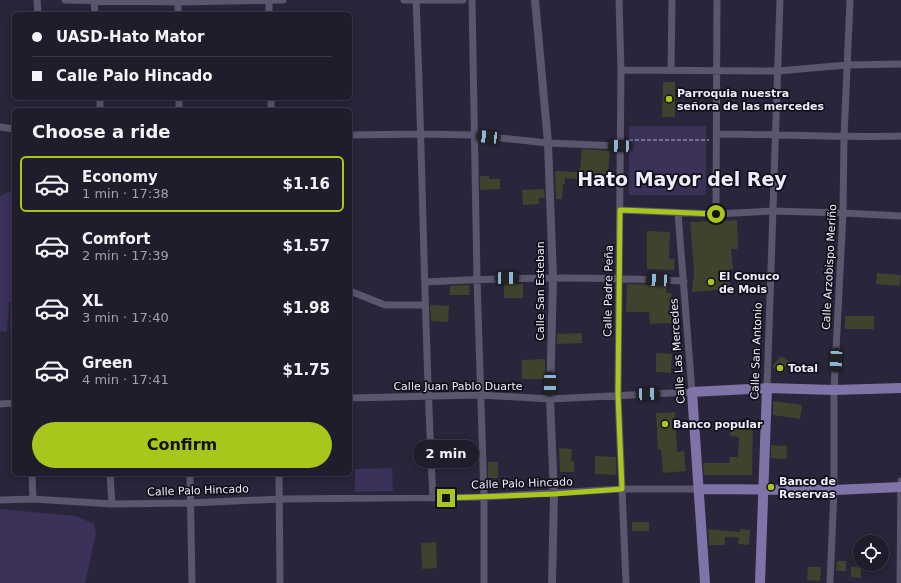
<!DOCTYPE html>
<meta charset="utf-8">
<style>
:root{--surface:#1f1c2c;--page:#2c2938;--text:#f1f3f6;--muted:#a1a1a9;--line:#3c3a48;--accent:#a8c71c}
body{margin:0;font-family:"DejaVu Sans",sans-serif;background:var(--page);color:var(--text);height:100vh;display:flex;flex-direction:column;font-size:15px;white-space:nowrap}
*{box-sizing:border-box;margin:0}
p{font-size:13px;color:var(--muted)}
.icon{flex:none;width:22px;height:22px;fill:none;stroke:currentColor;stroke-width:2;stroke-linecap:round;stroke-linejoin:round}
.map{position:relative;flex:1;overflow:hidden}
.sheet{position:absolute;left:12px;top:108px;width:340px;height:368px;display:flex;flex-direction:column;background:var(--surface);border-radius:6px;box-shadow:0 2px 10px #0003,0 0 0 1px var(--line)}
.sheet>*{flex:none}
.hud{position:absolute;left:12px;top:12px;width:340px;height:88px;border-radius:6px;box-shadow:0 2px 10px #0003,0 0 0 1px var(--line);display:grid;align-content:center;height:88px;padding:0 20px;background:var(--surface)}
.buttons{position:absolute;left:853px;top:535px;display:grid;gap:8px}
.buttons a{display:grid;place-items:center;width:36px;height:36px;border-radius:50%;background:var(--surface);box-shadow:0 2px 10px #0003,0 0 0 1px var(--line);font-size:20px}
.end{position:absolute;width:18px;height:18px;margin:-9px;border:5px solid #a8c71c;background:#111;box-shadow:0 0 0 2px #111}
.from{border-radius:50%}
.bubble{position:absolute;height:28px;border-radius:14px;background:var(--surface);box-shadow:0 2px 10px #0003,0 0 0 1px var(--line);font-size:13px;font-weight:600;line-height:28px;text-align:center}
.car{position:absolute;width:12px;height:24px;margin:-12px -6px;border-radius:5px;box-shadow:0 0 3px 1px #0007;background:linear-gradient(#222 24%,#8ab4d8 0 40%,#222 0 76%,#8ab4d8 0 86%,#222 0)}
.hud b{display:flex;align-items:center;gap:14px;height:38px;font-size:15px}
.hud b+b{border-top:1px solid var(--line)}
.hud i{width:10px;height:10px;background:var(--text)}
ul{padding:0;list-style:none}
li{display:flex;align-items:center;gap:12px;height:56px;margin:0 8px 6px;padding:0 12px;border:2px solid transparent;border-radius:6px}
li div{flex:1}
li b{display:block;font-size:15px}
li em{font-style:normal;font-weight:600}
li.current{border-color:var(--accent)}
li>.icon{width:36px;height:36px;stroke-width:1.5}
h2{padding:0 20px;font-size:18px;line-height:48px}
.cta{display:flex;gap:8px;margin-top:auto;padding:8px 20px}
.cta a{flex:1;height:46px;border-radius:24px;background:var(--accent);color:#111;font-size:16px;font-weight:600;line-height:46px;text-align:center}
.map>svg:first-child{display:block}
.green{fill:#3b3159}
.building{fill:#3d432c}
.lines{fill:none;stroke-linecap:round;stroke-linejoin:round}
.path{stroke:#858294;stroke-width:1.5;stroke-dasharray:4 2;stroke-linecap:butt}
.minor{stroke:#5b566e;stroke-width:7}
.tertiary{stroke:#5b566e;stroke-width:8}
.primary{stroke:#7f73a8;stroke-width:10}
.route{stroke:#a8c71c;stroke-width:5}
.poi-dot{fill:#a8c71c;stroke:#110f19;stroke-width:1.5}
.labels{text-anchor:middle;stroke-width:3.5;stroke-linejoin:round;paint-order:stroke}
.poi-label{font-size:11px;font-weight:bold;fill:#efedfb;stroke:#110f19;text-anchor:start}
.street-label{font-size:11px;fill:#efedfb;stroke:#110f19}
.town-label{font-size:19px;font-weight:bold;fill:#efedfb;stroke:#110f19}
</style>
<div class="map">
<svg width="901" height="583" viewBox="0 0 901 583">
<rect width="100%" height="100%" fill="#29253a"/>
<path class="green" d="M629 126H706V195H629Z
M14 189V330H10L11 302H9L7 332 0 331V196Z
M392 468 393 491 355 492V469Z
M0 509 76 516 94 524 96 534 85 583H0Z"/>
<path class="building" d="M663 82H675V117H662Z
M582 149 610 151 607 181 565 178V184H563L562 199H556L555 171 578 172V169H580Z
M480 176H489V179H500V189L480 190Z
M544 189 545 198H539V204L523 205 522 190Z
M737 220 738 249H731L733 269 729 270 730 289 692 292 694 272 690 222Z
M647 231 670 232 669 259H675L674 270 647 269Z
M877 273 901 275 900 286 876 284Z
M504 284H523V298H504Z
M627 284 667 285 666 292 672 294 669 310H671L672 323 650 324 649 312H626Z
M469 285 470 295H450V286Z
M430 305 449 306 448 322 431 321Z
M845 316H874V329H845Z
M582 333V343L557 344V334Z
M656 353 672 354 671 373 656 372Z
M781 356 790 362 779 373 773 368V365Z
M545 359V379H522V360Z
M773 401 802 405 800 419 773 415Z
M675 412 677 452 684 451 686 471 663 473 661 449 658 450 656 413Z
M731 423 753 424 752 475H704L703 463H729L730 457H738L739 437 730 436Z
M771 445 787 446 786 459 771 458Z
M559 448 572 449 571 461H574V472H560Z
M595 456 616 457V475L595 474Z
M488 462H498V478H488Z
M632 522H649V531H632Z
M708 529 740 532V529L750 530 749 545 738 544 739 538 725 537V545H709Z
M436 542 437 568 422 569 421 543Z
M837 561H846V571H836Z
M808 567H821L820 581 807 580Z
M851 567H861V578L851 577Z"/>
<g class="lines">
<path class="path" d="M629 140H709"/>
<path class="minor" d="M37 0 38 14
M65 0 178 2 283 0
M94 0 95 14
M178 0V14
M269 0V14
M404 0H463
M416 0C423 166 424 332 433 498
M472 0 477 279 484 497V583
M619 0 621 70 618 395 626 583
M621 70 778 71 847 65 901 64
M671 70 672 0
M100 98V110
M179 98V110
M271 98V110
M0 127 14 129
M717 134C778 134 840 138 901 136
M350 135 421 134 473 135 548 143 620 146
M620 210 716 214 773 211 843 213 901 216
M716 214 717 0
M425 282C511 277 598 277 684 281
M350 291 385 305H425
M767 388 780 0
M350 398 480 395 550 399 692 392 678 213
M0 404 14 403
M32 474 33 499
M110 474 112 504
M190 474 192 583
M279 474 280 583
M0 500 33 499 112 504 190 503 281 499 484 497 622 489H700
M830 583 834 490V390L843 213 844 137 850 0
M900 583 901 481"/>
<path class="tertiary" d="M535 0 548 143 553 278 550 399 554 495 552 583"/>
<path class="primary" d="M700 489 834 490 901 487
M705 583 692 392 767 388 834 390 901 388
M760 583 767 388"/>
</g>
<g class="lines">
<path class="route" d="M446 498 554 494 622 489 618 395 620 210 716 214"/>
</g>
<g class="poi-dot">
<circle cx="669" cy="99" r="4"/>
<circle cx="711" cy="282" r="4"/>
<circle cx="780" cy="368" r="4"/>
<circle cx="665" cy="424" r="4"/>
<circle cx="771" cy="487" r="4"/>
</g>
<g class="labels">
<g class="poi-label">
<text x="677" y="97">Parroquia nuestra<tspan x="677" dy="13">señora de las mercedes</tspan></text>
<text x="719" y="280">El Conuco<tspan x="719" dy="13">de Mois</tspan></text>
<text x="788" y="372">Total</text>
<text x="673" y="428">Banco popular</text>
<text x="779" y="485">Banco de<tspan x="779" dy="13">Reservas</tspan></text>
</g>
<g class="street-label">
<text transform="translate(829 267) rotate(-87)" y="4">Calle Arzobispo Meriño</text>
<text transform="translate(540 291) rotate(-90)" y="4">Calle San Esteban</text>
<text transform="translate(608 291) rotate(-89)" y="4">Calle Padre Peña</text>
<text transform="translate(677 351) rotate(-94)" y="4">Calle Las Mercedes</text>
<text transform="translate(756 351) rotate(-88)" y="4">Calle San Antonio</text>
<text x="458" y="390">Calle Juan Pablo Duarte</text>
<text transform="translate(522 483) rotate(-2)" y="4">Calle Palo Hincado</text>
<text transform="translate(198 490) rotate(-2)" y="4">Calle Palo Hincado</text>
</g>
<g class="town-label">
<text x="682" y="186">Hato Mayor del Rey</text>
</g>
</g>
</svg>
<div class="buttons">
<a><svg class="icon" aria-label="locate" viewBox="0 0 24 24"><circle cx="12" cy="12" r="6"/><path d="M12 2v4M12 18v4M2 12h4M18 12h4"/></svg></a>
</div>
<i class="end from" style="left:716px;top:214px"></i>
<i class="end" style="left:446px;top:498px"></i>
<div class="bubble" style="left:413px;top:440px;width:66px">2 min</div>
<i class="car" style="left:488px;top:137px;rotate:276deg"></i>
<i class="car" style="left:620px;top:146px;rotate:272deg"></i>
<i class="car" style="left:507px;top:278px;rotate:89deg"></i>
<i class="car" style="left:658px;top:280px;rotate:273deg"></i>
<i class="car" style="left:836px;top:360px;rotate:183deg"></i>
<i class="car" style="left:550px;top:384px;rotate:181deg"></i>
<i class="car" style="left:648px;top:394px;rotate:88deg"></i>
<div class="hud">
<b><i class="from"></i>UASD-Hato Mator</b>
<b><i></i>Calle Palo Hincado</b>
</div>
<section class="sheet">
<h2>Choose a ride</h2>
<ul>
<li class="current"><svg class="icon" aria-label="car" viewBox="0 0 24 24"><path d="M5 17H2v-5l4-1 3-4h7l3 4 3 1v5h-3M9 17h6M6 11h13"/><circle cx="7" cy="17" r="2"/><circle cx="17" cy="17" r="2"/></svg><div><b>Economy</b><p>1 min · 17:38</p></div><em>$1.16</em></li>
<li><svg class="icon" aria-label="car" viewBox="0 0 24 24"><path d="M5 17H2v-5l4-1 3-4h7l3 4 3 1v5h-3M9 17h6M6 11h13"/><circle cx="7" cy="17" r="2"/><circle cx="17" cy="17" r="2"/></svg><div><b>Comfort</b><p>2 min · 17:39</p></div><em>$1.57</em></li>
<li><svg class="icon" aria-label="car" viewBox="0 0 24 24"><path d="M5 17H2v-5l4-1 3-4h7l3 4 3 1v5h-3M9 17h6M6 11h13"/><circle cx="7" cy="17" r="2"/><circle cx="17" cy="17" r="2"/></svg><div><b>XL</b><p>3 min · 17:40</p></div><em>$1.98</em></li>
<li><svg class="icon" aria-label="car" viewBox="0 0 24 24"><path d="M5 17H2v-5l4-1 3-4h7l3 4 3 1v5h-3M9 17h6M6 11h13"/><circle cx="7" cy="17" r="2"/><circle cx="17" cy="17" r="2"/></svg><div><b>Green</b><p>4 min · 17:41</p></div><em>$1.75</em></li>
</ul>
<div class="cta"><a>Confirm</a></div>
</section>
</div>
